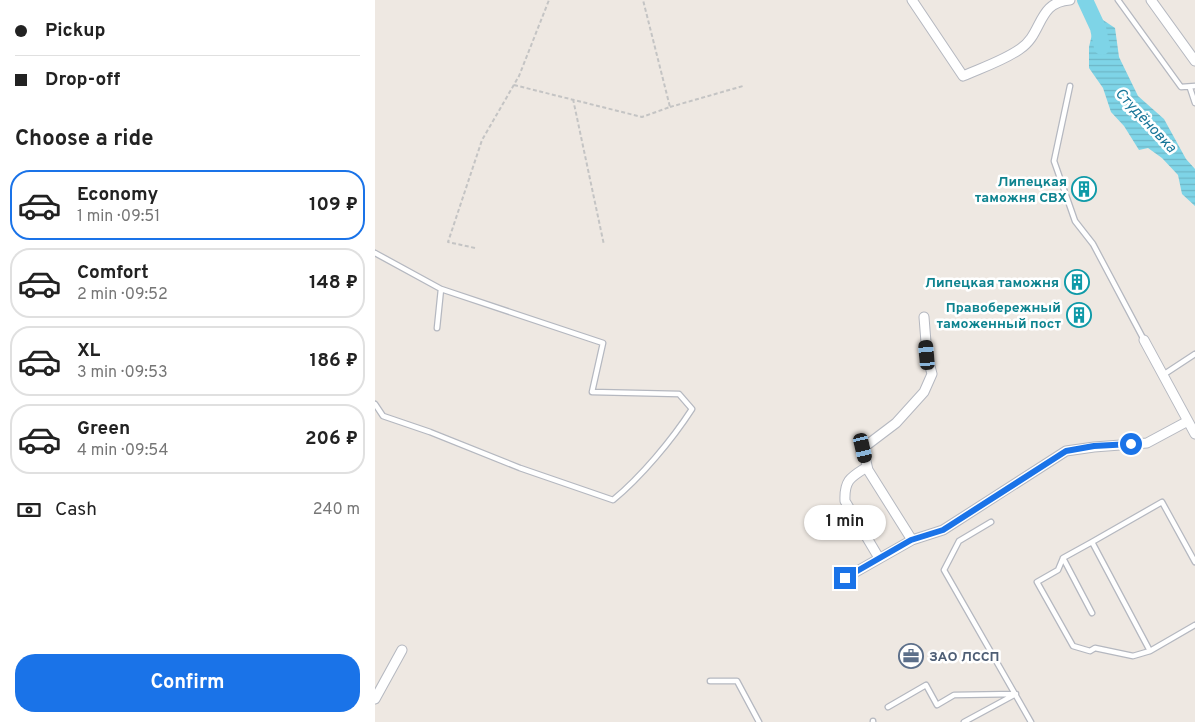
<!DOCTYPE html>
<meta charset="utf-8">
<style>
:root{--surface:#fff;--page:#f6f6f6;--text:#222;--muted:#767676;--line:#e0e0e0;--accent:#1a73e8}
body{margin:0;font-family:Overpass,sans-serif;background:var(--page);color:var(--text);height:100vh;display:flex;flex-direction:column;font-size:19px;white-space:nowrap}
*{box-sizing:border-box;margin:0}
p{font-size:16px;color:var(--muted)}
.icon{flex:none;width:28px;height:28px;fill:none;stroke:currentColor;stroke-width:2;stroke-linecap:round;stroke-linejoin:round}
.map{position:relative;flex:1;overflow:hidden}
.drawer{display:flex;flex-direction:column;background:var(--surface);width:375px}
.drawer>*{flex:none}
.banner{display:grid;align-content:center;height:110px;padding:0 15px;background:var(--surface)}
.end{position:absolute;width:22px;height:22px;margin:-11px;border:6px solid #1a73e8;background:#fff;box-shadow:0 0 0 2px #fff}
.from{border-radius:50%}
.bubble{position:absolute;height:35px;border-radius:18px;background:var(--surface);box-shadow:0 1px 4px #0004;font-size:16px;font-weight:700;line-height:35px;text-align:center}
.car{position:absolute;width:15px;height:30px;margin:-15px -8px;border-radius:6px;box-shadow:0 0 4px 1px #0007;background:linear-gradient(#222 24%,#8ab4d8 0 40%,#222 0 76%,#8ab4d8 0 86%,#222 0)}
.banner b{display:flex;align-items:center;gap:18px;height:48px;font-size:19px}
.banner b+b{border-top:1px solid var(--line)}
.banner i{width:12px;height:12px;background:var(--text)}
ul{padding:0;list-style:none}
li{display:flex;align-items:center;gap:15px;height:70px;margin:0 10px 8px;padding:0 5px;border:2px solid var(--line);border-radius:20px}
li div{flex:1}
li b{display:block;font-size:19px}
li em{font-style:normal;font-weight:700}
li.selected{border-color:var(--accent)}
li>.icon{width:45px;height:45px;stroke-width:1.5}
h2{padding:0 15px;font-size:22px;line-height:60px}
.pay{display:flex;align-items:center;gap:12px;height:55px;padding:0 15px;font-size:19px}
.pay p{margin-inline-start:auto}
.cta{display:flex;gap:10px;margin-top:auto;padding:10px 15px}
.cta a{flex:1;height:58px;border-radius:20px;background:var(--accent);color:#fff;font-size:20px;font-weight:700;line-height:58px;text-align:center}
main{display:flex;flex:1;min-height:0}
.map>svg:first-child{display:block}
.water{fill:url(#water-rules)}
.lines{fill:none;stroke-linecap:round;stroke-linejoin:round}
.river{stroke:#7ed4e7;stroke-width:16}
.service-casing{stroke:#b5b8c0;stroke-width:7}
.minor-casing{stroke:#b5b8c0;stroke-width:11}
.path{stroke:#c4c4c4;stroke-width:2;stroke-dasharray:4 2.5;stroke-linecap:butt}
.service{stroke:#fff;stroke-width:4.5}
.minor{stroke:#fff;stroke-width:9}
.route{stroke:#1a73e8;stroke-width:6}
.labels{text-anchor:middle;stroke-width:5;stroke-linejoin:round;paint-order:stroke}
.culture-label{font-size:14px;font-weight:bold;fill:#0d838f;stroke:#fff;text-anchor:end}
.service-label{font-size:14px;font-weight:bold;fill:#4e5e75;stroke:#fff;text-anchor:start}
.water-label{font-size:15px;font-style:italic;fill:#187698;stroke:#fff}
</style>
<main>
<section class="drawer">
<div class="banner">
<b><i class="from"></i>Pickup</b>
<b><i></i>Drop-off</b>
</div>
<h2>Choose a ride</h2>
<ul>
<li class="selected"><svg class="icon" aria-label="car" viewBox="0 0 24 24"><path d="M5 17H2v-5l4-1 3-4h7l3 4 3 1v5h-3M9 17h6M6 11h13"/><circle cx="7" cy="17" r="2"/><circle cx="17" cy="17" r="2"/></svg><div><b>Economy</b><p>1 min · 09:51</p></div><em>109 ₽</em></li>
<li><svg class="icon" aria-label="car" viewBox="0 0 24 24"><path d="M5 17H2v-5l4-1 3-4h7l3 4 3 1v5h-3M9 17h6M6 11h13"/><circle cx="7" cy="17" r="2"/><circle cx="17" cy="17" r="2"/></svg><div><b>Comfort</b><p>2 min · 09:52</p></div><em>148 ₽</em></li>
<li><svg class="icon" aria-label="car" viewBox="0 0 24 24"><path d="M5 17H2v-5l4-1 3-4h7l3 4 3 1v5h-3M9 17h6M6 11h13"/><circle cx="7" cy="17" r="2"/><circle cx="17" cy="17" r="2"/></svg><div><b>XL</b><p>3 min · 09:53</p></div><em>186 ₽</em></li>
<li><svg class="icon" aria-label="car" viewBox="0 0 24 24"><path d="M5 17H2v-5l4-1 3-4h7l3 4 3 1v5h-3M9 17h6M6 11h13"/><circle cx="7" cy="17" r="2"/><circle cx="17" cy="17" r="2"/></svg><div><b>Green</b><p>4 min · 09:54</p></div><em>206 ₽</em></li>
</ul>
<div class="pay"><svg class="icon" aria-label="cash" viewBox="0 0 24 24"><path d="M3 7h18v10H3z"/><circle cx="12" cy="12" r="2"/></svg>Cash<p>240 m</p></div>
<div class="cta"><a>Confirm</a></div>
</section>
<div class="map">
<svg width="820" height="722" viewBox="0 0 820 722">
<defs>
<pattern id="water-rules" width="6" height="5" patternUnits="userSpaceOnUse" patternTransform="scale(1.25)"><rect width="6" height="5" fill="#7ed4e7"/><path d="M0 2.5h6" fill="none" stroke="#6db6c6"/></pattern>
</defs>
<rect width="100%" height="100%" fill="#eee8e2"/>
<path class="water" d="M728 20 740 28 744 57 763 96 789 119 811 159 820 169V206L807 194 803 175 787 158 773 148 764 150 749 126 736 112 728 88 714 68V47L718 30Z"/>
<g class="lines">
<path class="river" d="M710 0 723 28 727 47"/>
<defs>
<path id="service" d="M743 0 806 87 820 86
M695 86 679 161 700 221 718 244 769 340
M815 88 820 103
M0 253 66 289 62 328
M788 375 820 354
M0 404 8 416 55 432 145 468 238 500C266 477 297 440 317 409L304 394 217 392 228 343 66 289
M616 522 584 541 569 570 656 722
M717 542 688 558 683 570 662 582 698 646 715 651 720 648 758 656 775 651
M688 558 717 613
M820 562 787 502 717 542 775 651 820 625
M335 681H362L384 722
M513 707 551 685 562 705 579 695 641 694
M498 721V722
M589 722 639 695"/>
<path id="minor" d="M537 0 588 76C606 68 628 61 645 49 668 34 662 2 695 0
M776 0 820 61
M769 340 820 434
M492 467C476 477 469 480 470 501L504 558
M537 540 493 470 488 448 521 423 549 392 557 374 552 355 549 317
M470 578 537 540 568 530 691 451 719 447 772 443 813 421
M0 699 27 650"/>
</defs>
<use href="#service" class="service-casing"/>
<use href="#minor" class="minor-casing"/>
<path class="path" d="M139 85 267 117 295 107 268 0
M198 99 229 245
M295 107 368 86
M100 248 73 242 107 140 144 76 174 0"/>
<use href="#service" class="service"/>
<use href="#minor" class="minor"/>
</g>
<g class="lines">
<path class="route" d="M470 578 536 540 568 530 691 451 719 446 756 444"/>
</g>
<defs>
<symbol id="building-ring" viewBox="-11 -11 22 22"><circle r="9.5" fill="#fff" stroke="#0f9aa8" stroke-width="1.5"/><path d="M-4-6H4V6H1V3H-1V6H-4ZM-2.5-4.3h1.7v1.8h-1.7ZM.8-4.3h1.7v1.8H.8ZM-2.5-1h1.7V.8h-1.7ZM.8-1h1.7V.8H.8Z" fill="#0f9aa8"/></symbol>
<symbol id="office-ring" viewBox="-11 -11 22 22"><circle r="9.5" fill="#fff" stroke="#5c6f8a" stroke-width="1.5"/><path d="M-6-3h4V-5.5h4V-3h4V5H-6ZM-1-4.5V-3h2v-1.5ZM-6 0V1H6V0Z" fill="#5c6f8a"/></symbol>
</defs>
<g fill-rule="evenodd">
<use href="#building-ring" x="695" y="175" width="28" height="28"/>
<use href="#building-ring" x="688" y="268" width="28" height="28"/>
<use href="#building-ring" x="690" y="301" width="28" height="28"/>
<use href="#office-ring" x="522" y="642" width="28" height="28"/>
</g>
<g class="labels">
<g class="culture-label">
<text x="692" y="186">Липецкая<tspan x="692" dy="16">таможня СВХ</tspan></text>
<text x="684" y="287">Липецкая таможня</text>
<text x="686" y="312">Правобережный<tspan x="686" dy="16">таможенный пост</tspan></text>
</g>
<g class="service-label">
<text x="554" y="661">ЗАО ЛССП</text>
</g>
<g class="water-label">
<text transform="translate(771 120) rotate(47)" y="5">Студёновка</text>
</g>
</g>
</svg>
<i class="end from" style="left:756px;top:444px"></i>
<i class="end" style="left:470px;top:578px"></i>
<div class="bubble" style="left:429px;top:505px;width:82px">1 min</div>
<i class="car" style="left:552px;top:355px;rotate:355deg"></i>
<i class="car" style="left:488px;top:448px;rotate:167deg"></i>
</div>
</main>
